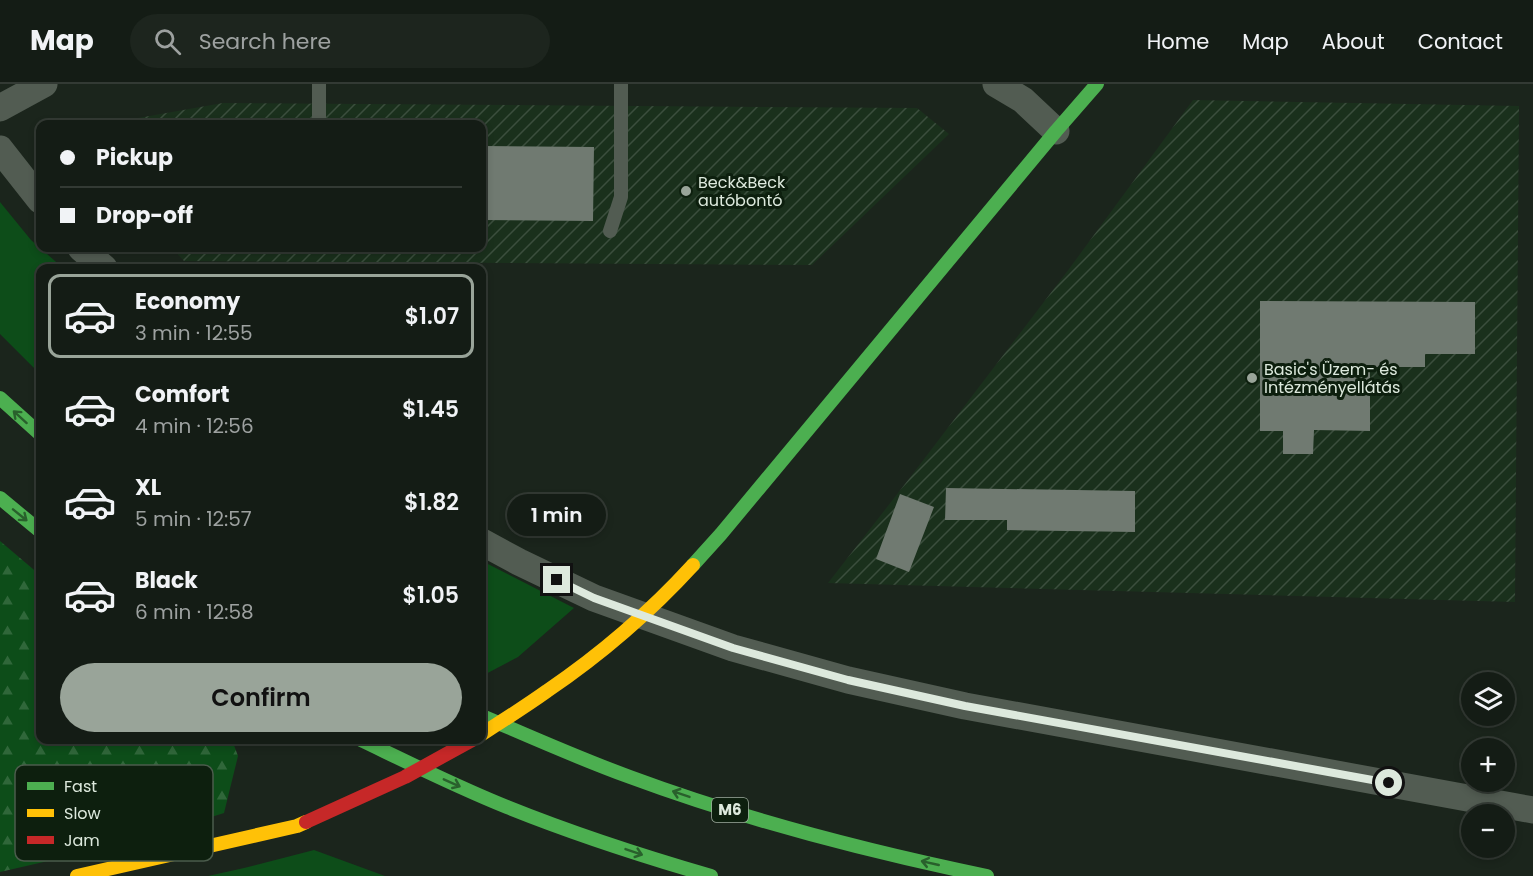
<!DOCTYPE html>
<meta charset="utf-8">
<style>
:root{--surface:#141c15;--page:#1d251e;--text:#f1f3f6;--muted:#9da1a0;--line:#333a34;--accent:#99a499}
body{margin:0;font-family:Poppins,sans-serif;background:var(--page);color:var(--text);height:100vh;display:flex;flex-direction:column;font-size:22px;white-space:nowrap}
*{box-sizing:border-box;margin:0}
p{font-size:20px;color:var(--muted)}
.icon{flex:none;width:33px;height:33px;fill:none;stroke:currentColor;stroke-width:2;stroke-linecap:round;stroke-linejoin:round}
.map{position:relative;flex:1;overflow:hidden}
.details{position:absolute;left:36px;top:180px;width:450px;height:480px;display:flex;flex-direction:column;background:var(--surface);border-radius:12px;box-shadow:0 3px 9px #0003,0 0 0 2px var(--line)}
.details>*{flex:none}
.banner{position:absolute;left:36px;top:36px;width:450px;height:132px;border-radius:12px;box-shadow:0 3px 9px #0003,0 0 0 2px var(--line);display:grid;align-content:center;height:132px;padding:0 24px;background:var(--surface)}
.controls{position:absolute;left:1461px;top:588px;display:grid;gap:12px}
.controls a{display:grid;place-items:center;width:54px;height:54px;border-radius:50%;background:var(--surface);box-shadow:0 3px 9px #0003,0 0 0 2px var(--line);font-size:30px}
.end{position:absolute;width:27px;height:27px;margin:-14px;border:8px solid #dde9dd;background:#111;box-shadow:0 0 0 3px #111}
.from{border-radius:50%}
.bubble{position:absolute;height:42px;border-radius:21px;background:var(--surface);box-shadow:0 3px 9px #0003,0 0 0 2px var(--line);font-size:20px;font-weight:600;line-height:42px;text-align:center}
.banner b{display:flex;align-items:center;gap:21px;height:57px;font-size:22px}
.banner b+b{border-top:2px solid var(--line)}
.banner i{width:15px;height:15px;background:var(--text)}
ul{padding:10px 0 0;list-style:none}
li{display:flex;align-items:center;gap:18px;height:84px;margin:0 12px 9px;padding:0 12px;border:3px solid transparent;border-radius:12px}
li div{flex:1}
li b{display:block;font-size:22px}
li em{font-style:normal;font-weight:600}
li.selected{border-color:var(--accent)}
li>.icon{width:54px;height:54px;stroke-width:1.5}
.button{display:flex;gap:12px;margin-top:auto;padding:12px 24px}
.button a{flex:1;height:69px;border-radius:36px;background:var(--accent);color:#111;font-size:24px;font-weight:600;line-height:69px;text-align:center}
header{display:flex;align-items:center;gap:36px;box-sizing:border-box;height:84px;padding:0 30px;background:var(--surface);border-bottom:2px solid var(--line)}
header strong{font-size:28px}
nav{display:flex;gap:33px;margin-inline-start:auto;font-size:21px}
.search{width:420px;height:54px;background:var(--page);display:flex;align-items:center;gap:15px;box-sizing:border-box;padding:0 21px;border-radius:33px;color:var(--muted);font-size:22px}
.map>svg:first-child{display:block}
.industrial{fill:url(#industrial-furrows)}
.grass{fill:#0d4d19}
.forest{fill:url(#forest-firs)}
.building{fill:#707a71}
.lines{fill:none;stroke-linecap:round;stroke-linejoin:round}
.lane{stroke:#525c52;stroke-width:14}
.street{stroke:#525c52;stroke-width:27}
.fast{stroke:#4caf50;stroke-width:14}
.slow{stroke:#ffc107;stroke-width:14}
.jam{stroke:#c62828;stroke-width:14}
.oneway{stroke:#29602c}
.route{stroke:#dde9dd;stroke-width:8}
.poi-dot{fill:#99a499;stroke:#0d1f0e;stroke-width:2}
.labels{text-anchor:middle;stroke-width:6;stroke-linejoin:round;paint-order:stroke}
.shield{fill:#0d1f0e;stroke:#9fac9f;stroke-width:1.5}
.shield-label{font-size:15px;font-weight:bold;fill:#dde9dd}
.poi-label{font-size:16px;fill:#dde9dd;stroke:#0d1f0e;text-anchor:start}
.key{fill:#0d1f0e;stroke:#4b5c4c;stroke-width:1.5}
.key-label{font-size:16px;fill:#dde9dd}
</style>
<header>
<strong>Map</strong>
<div class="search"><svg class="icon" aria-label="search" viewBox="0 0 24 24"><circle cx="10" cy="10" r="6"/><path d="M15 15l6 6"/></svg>Search here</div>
<nav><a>Home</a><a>Map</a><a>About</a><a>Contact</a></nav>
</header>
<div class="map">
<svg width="1533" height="792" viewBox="0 0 1533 792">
<defs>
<pattern id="industrial-furrows" width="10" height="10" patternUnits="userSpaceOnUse" patternTransform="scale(1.5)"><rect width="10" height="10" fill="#1a301c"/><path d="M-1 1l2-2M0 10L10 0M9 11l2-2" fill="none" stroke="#3b4e3d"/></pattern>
<pattern id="forest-firs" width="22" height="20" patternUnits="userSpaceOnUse" patternTransform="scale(1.5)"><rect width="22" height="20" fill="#0d4d19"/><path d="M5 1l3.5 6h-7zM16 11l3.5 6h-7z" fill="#30673a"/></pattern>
</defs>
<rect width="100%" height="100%" fill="#1b251c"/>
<path class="industrial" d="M1193 16 1519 22 1515 518 828 499 905 400 1069 185Z
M223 19 917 24 949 50 812 181 184 177 172 164H482V40H104Z"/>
<path class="grass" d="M0 118 31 156 63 184H40V290L0 250Z
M482 477 574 524 518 573 482 592Z
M314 766 385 792H208L244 784Z"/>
<path class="forest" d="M0 457 40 491V656H232L238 672 224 729 135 757 0 788Z"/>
<path class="building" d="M482 62 594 63 593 137 482 136Z
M1260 217 1475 218V270H1425V283H1370V347L1314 346 1313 370H1283V347H1260Z
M946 404 1135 407V448L1007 446V436H945Z
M900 410 934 423 909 488 876 475Z"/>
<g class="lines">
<path class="lane" d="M319 40V0
M610 147 621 113V0"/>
<path class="street" d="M996 0 1023 16 1056 47
M0 24 44 0
M0 65 40 116
M81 164 104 184
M482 458 519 478 594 514 733 564 848 596 965 622 1533 726"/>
<path class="fast" d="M0 314 40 350
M0 414 40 447
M693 481 721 450 1056 47 1097 0
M482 632C531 653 580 675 630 693 746 736 866 767 987 792
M361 656C409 679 457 703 507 723 574 750 642 772 711 792"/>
<path class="slow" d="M482 650C504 636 526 622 547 607 600 571 650 528 693 481
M77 792 297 742 306 738"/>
<path class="jam" d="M306 738 405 693 472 656"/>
</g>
<defs><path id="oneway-shaft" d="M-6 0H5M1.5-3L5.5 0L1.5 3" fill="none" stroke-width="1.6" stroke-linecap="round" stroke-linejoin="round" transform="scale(1.5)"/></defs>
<g class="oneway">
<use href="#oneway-shaft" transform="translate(20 333) rotate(-138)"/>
<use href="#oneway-shaft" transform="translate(20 431) rotate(39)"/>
<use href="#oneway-shaft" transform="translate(452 699) rotate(24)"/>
<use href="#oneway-shaft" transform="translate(681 710) rotate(-161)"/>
<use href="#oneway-shaft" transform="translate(634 768) rotate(19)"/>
<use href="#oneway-shaft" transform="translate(930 779) rotate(-167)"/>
</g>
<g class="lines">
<path class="route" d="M557 496 594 514 733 564 848 596 965 622 1389 699"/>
</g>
<g class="poi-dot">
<circle cx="686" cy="107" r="6"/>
<circle cx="1252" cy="294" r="6"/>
</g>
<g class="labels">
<rect class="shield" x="712" y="714" width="36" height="24" rx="4.5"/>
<g class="shield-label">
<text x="730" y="731">M6</text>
</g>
<g class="poi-label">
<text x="698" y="104">Beck&amp;Beck<tspan x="698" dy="18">autóbontó</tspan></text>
<text x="1264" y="291">Basic's Üzem- és<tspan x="1264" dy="18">Intézményellátás</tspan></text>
</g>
</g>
<rect x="15" y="681" width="198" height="96" rx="9" class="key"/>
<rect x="27" y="698" width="27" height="8" fill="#4caf50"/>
<rect x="27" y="725" width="27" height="8" fill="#ffc107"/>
<rect x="27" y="752" width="27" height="8" fill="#c62828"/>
<g class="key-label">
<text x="64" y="708">Fast</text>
<text x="64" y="735">Slow</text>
<text x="64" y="762">Jam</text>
</g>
</svg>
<div class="controls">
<a><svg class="icon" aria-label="layers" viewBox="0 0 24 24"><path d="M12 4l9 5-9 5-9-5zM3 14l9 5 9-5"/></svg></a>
<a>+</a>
<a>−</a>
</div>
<i class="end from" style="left:1389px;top:699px"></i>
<i class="end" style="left:557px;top:496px"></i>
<div class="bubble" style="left:507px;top:410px;width:99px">1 min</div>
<div class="banner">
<b><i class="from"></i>Pickup</b>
<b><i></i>Drop-off</b>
</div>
<section class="details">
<ul>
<li class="selected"><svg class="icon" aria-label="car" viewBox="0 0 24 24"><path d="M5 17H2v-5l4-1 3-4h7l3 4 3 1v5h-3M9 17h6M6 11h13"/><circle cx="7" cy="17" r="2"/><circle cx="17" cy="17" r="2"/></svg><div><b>Economy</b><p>3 min · 12:55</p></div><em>$1.07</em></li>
<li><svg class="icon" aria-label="car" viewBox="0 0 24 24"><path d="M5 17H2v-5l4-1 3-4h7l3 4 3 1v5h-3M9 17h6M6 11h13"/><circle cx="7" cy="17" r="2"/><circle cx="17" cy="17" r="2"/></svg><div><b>Comfort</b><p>4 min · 12:56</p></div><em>$1.45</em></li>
<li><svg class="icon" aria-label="car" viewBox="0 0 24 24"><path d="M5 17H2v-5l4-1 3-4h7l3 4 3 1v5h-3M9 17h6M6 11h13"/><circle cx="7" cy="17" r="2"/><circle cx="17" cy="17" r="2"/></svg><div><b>XL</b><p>5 min · 12:57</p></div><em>$1.82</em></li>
<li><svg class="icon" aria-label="car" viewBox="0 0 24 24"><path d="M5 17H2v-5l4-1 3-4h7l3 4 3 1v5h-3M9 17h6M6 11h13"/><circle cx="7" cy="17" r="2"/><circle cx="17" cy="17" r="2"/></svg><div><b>Black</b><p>6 min · 12:58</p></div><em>$1.05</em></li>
</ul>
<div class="button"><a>Confirm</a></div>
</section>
</div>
